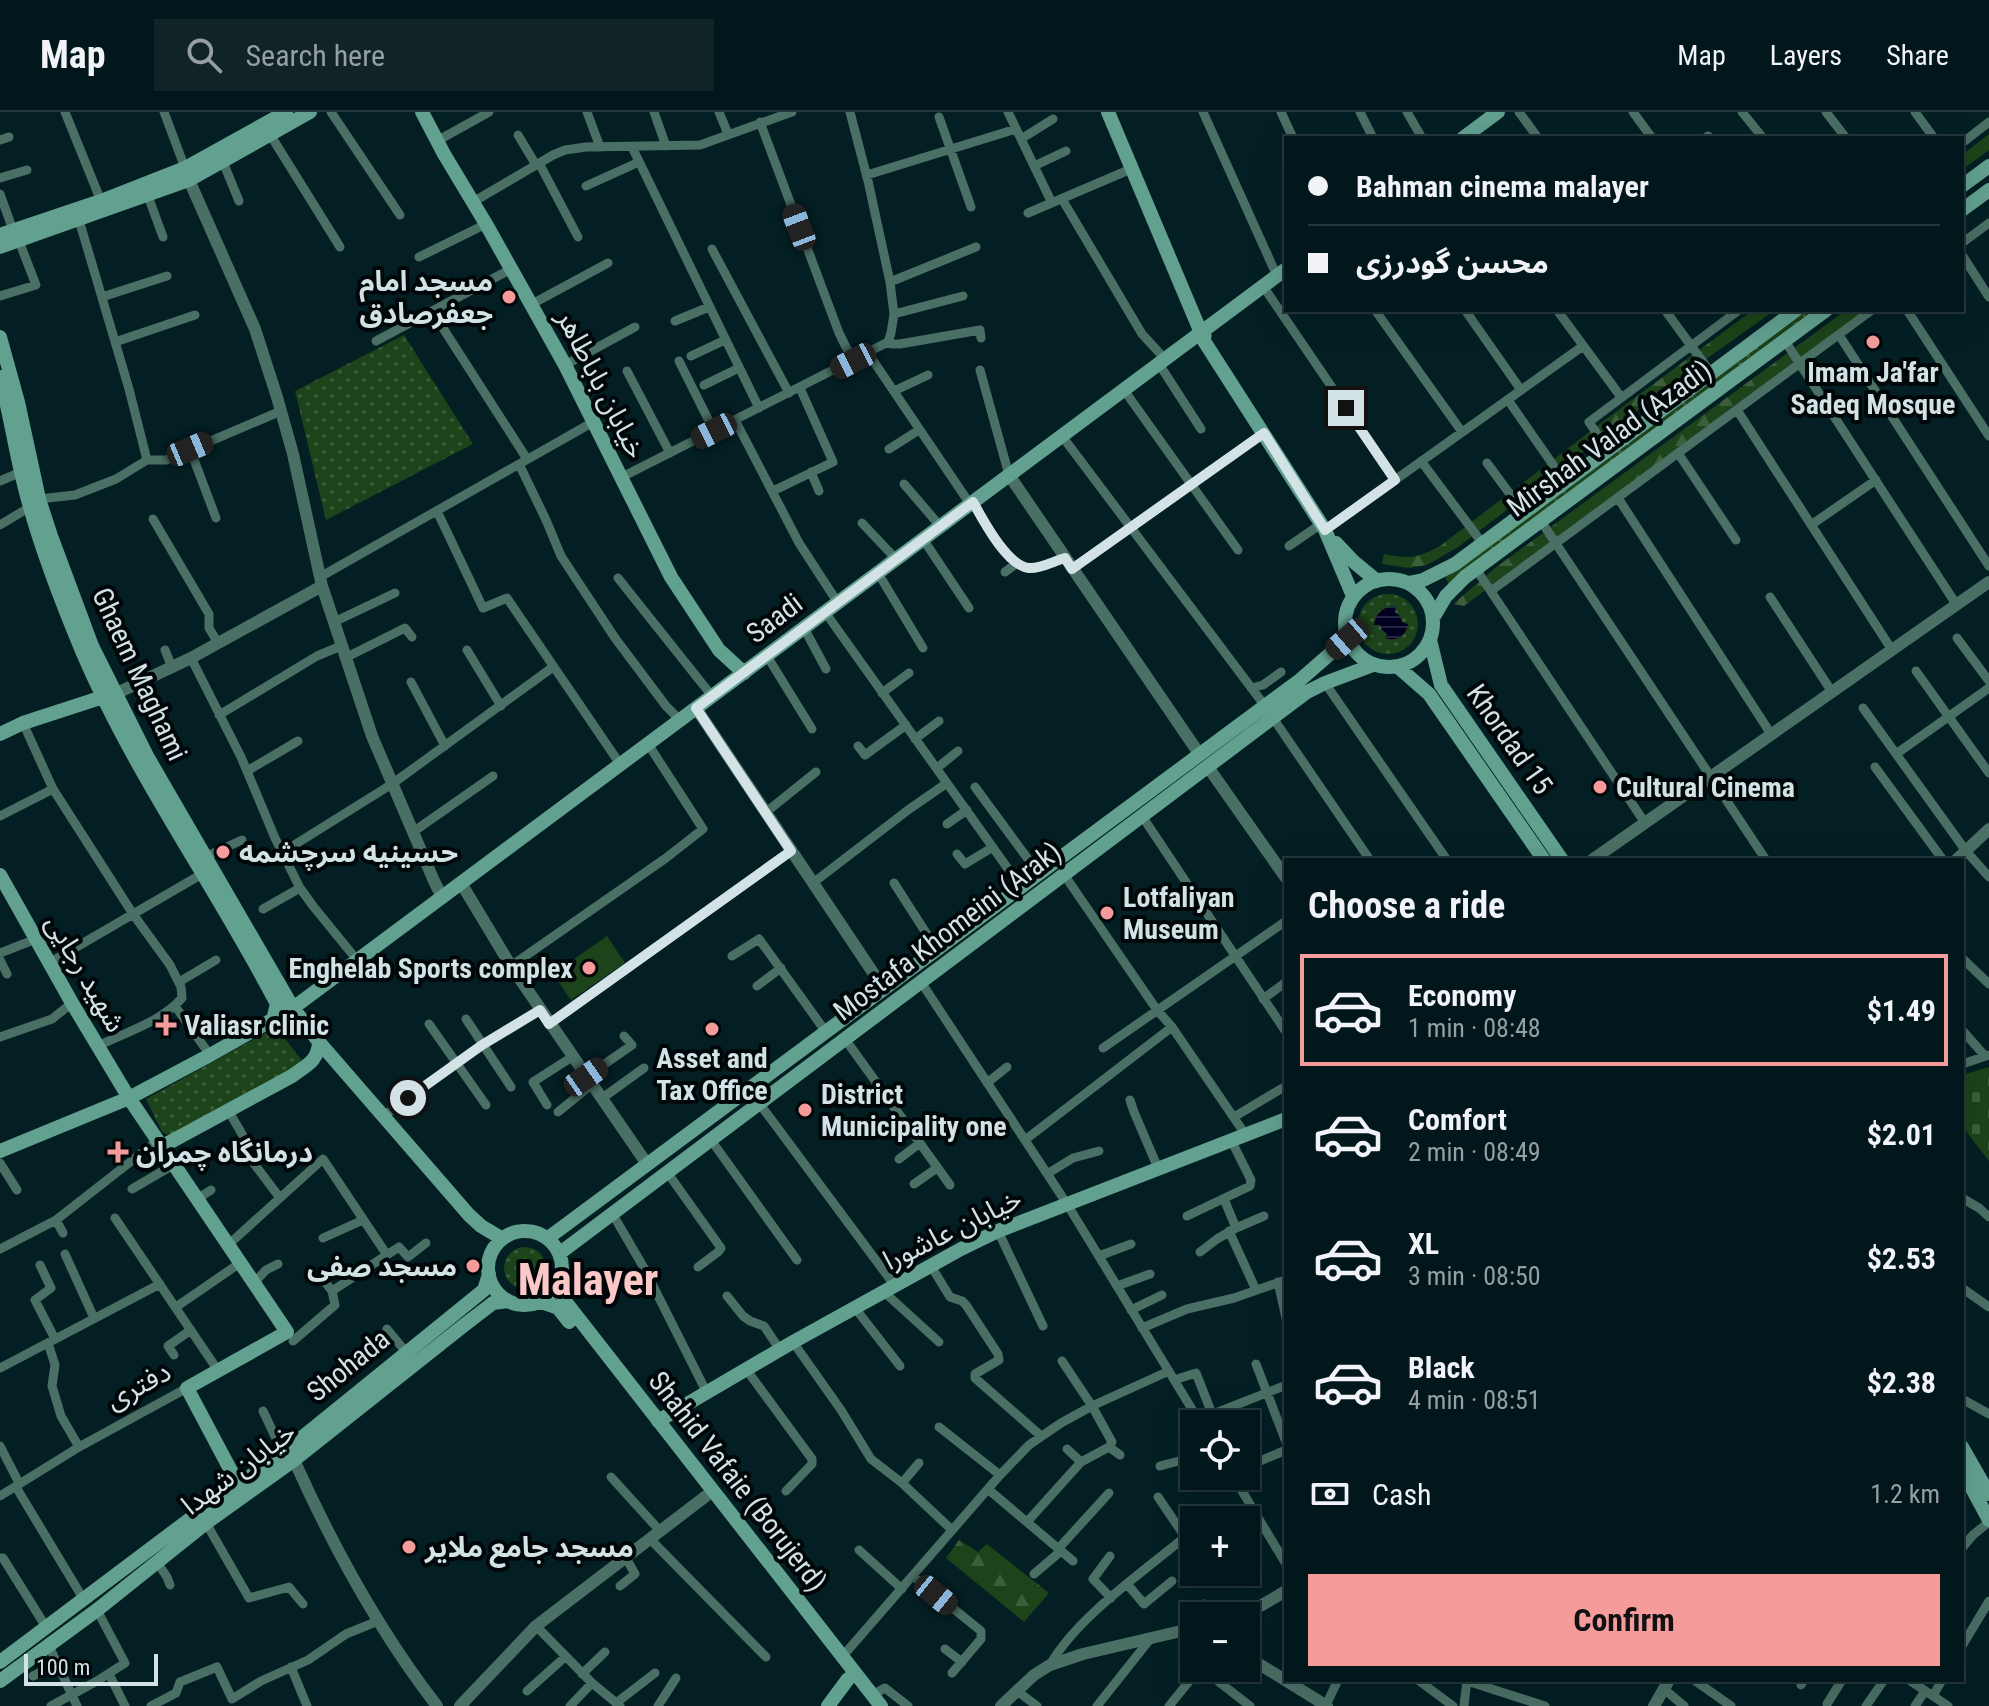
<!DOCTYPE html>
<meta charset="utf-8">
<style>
:root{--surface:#02171b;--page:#102428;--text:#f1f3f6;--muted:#969fa3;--line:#23363a;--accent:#f59b9c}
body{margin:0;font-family:"Roboto Condensed","Noto Sans Arabic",sans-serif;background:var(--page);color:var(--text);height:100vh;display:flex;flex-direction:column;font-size:30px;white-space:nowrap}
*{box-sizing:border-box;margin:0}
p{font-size:26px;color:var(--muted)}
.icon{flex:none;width:44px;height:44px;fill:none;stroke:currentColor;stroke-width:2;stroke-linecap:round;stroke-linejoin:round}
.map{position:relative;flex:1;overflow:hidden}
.drawer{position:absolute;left:1284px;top:746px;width:680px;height:824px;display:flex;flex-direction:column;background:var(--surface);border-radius:0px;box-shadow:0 8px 32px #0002,0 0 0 2px var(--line)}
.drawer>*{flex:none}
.guide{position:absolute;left:1284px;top:24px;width:680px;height:176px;border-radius:0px;box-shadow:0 8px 32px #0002,0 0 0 2px var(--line);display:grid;align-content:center;height:176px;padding:0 24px;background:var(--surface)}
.fabs{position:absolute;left:1180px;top:1298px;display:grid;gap:16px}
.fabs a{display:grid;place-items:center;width:80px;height:80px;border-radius:0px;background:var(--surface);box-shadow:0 8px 32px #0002,0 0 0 2px var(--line);font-size:40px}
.scale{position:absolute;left:24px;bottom:20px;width:134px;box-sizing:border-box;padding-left:8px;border:4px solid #d2e2e5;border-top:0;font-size:22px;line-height:28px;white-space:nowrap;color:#d2e2e5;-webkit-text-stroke:6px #010709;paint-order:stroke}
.end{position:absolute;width:36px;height:36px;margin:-18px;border:10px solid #d2e2e5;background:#111;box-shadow:0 0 0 4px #111}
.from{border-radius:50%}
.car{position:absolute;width:24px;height:48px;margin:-24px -12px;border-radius:10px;box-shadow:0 0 6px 2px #0007;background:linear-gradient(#222 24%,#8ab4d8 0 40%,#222 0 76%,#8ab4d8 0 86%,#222 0)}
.guide b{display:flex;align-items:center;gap:28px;height:76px;font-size:30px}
.guide b+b{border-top:2px solid var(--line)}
.guide i{width:20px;height:20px;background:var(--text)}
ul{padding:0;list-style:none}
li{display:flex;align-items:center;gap:24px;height:112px;margin:0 16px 12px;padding:0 8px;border:4px solid transparent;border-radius:0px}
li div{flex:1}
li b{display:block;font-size:30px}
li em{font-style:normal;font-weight:700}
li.on{border-color:var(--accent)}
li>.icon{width:72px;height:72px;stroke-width:1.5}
h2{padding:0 24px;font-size:36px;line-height:96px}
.pay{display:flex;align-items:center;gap:20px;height:88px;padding:0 24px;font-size:30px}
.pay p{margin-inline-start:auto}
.button{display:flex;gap:16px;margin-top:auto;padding:16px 24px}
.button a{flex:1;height:92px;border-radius:0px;background:var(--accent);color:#111;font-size:32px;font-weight:700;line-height:92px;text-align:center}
header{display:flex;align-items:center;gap:48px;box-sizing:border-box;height:112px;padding:0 40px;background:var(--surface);border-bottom:2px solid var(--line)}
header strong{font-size:38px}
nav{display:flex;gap:44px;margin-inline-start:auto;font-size:28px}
.search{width:560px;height:72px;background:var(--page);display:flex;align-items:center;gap:20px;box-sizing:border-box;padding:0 28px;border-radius:0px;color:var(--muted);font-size:30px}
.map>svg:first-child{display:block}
.green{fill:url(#green-dots)}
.forest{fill:url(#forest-firs)}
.cemetery{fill:url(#cemetery-stones)}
.pitch{fill:#1c4319}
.water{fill:url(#water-rules)}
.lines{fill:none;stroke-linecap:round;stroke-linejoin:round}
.minor{stroke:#4a6f65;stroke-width:9}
.tertiary{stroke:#4a6f65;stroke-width:12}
.secondary{stroke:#62a090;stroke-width:14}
.route{stroke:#d2e2e5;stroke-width:10}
.poi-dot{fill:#f59b9c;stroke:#010709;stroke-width:3}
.labels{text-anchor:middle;stroke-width:8;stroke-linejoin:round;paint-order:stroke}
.poi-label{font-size:28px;font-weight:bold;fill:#d2e2e5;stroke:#010709;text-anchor:start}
.street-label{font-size:28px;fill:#d2e2e5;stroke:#010709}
.town-label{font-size:44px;font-weight:bold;fill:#fcc7c7;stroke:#010709}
</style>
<header>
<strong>Map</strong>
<div class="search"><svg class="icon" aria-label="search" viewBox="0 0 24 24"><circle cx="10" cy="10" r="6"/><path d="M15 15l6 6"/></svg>Search here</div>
<nav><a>Map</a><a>Layers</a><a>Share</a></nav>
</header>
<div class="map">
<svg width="1989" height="1594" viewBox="0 0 1989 1594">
<defs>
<pattern id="green-dots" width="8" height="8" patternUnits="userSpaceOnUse" patternTransform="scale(2)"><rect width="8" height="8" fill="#1c4319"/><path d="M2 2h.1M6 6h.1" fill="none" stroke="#3c5e3a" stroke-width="1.8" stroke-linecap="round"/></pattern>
<pattern id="forest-firs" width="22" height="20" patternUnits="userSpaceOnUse" patternTransform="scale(2)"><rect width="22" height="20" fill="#1c4319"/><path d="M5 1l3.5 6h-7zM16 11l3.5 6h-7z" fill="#3c5e3a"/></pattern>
<pattern id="cemetery-stones" width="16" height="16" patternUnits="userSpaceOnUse" patternTransform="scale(2)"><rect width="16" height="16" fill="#1c4319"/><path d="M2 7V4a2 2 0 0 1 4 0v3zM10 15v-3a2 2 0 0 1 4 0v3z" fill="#3c5e3a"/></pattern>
<pattern id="water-rules" width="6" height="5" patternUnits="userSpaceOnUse" patternTransform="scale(2)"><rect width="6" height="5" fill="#030021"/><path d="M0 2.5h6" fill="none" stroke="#272541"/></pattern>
</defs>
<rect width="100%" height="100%" fill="#031f24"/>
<path class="green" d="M1802 198H1815L1449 473 1445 465Z
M404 223 473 332 326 408 295 279Z
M1358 512a30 30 0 1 1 60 0a30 30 0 1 1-60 0Z
M276 915 303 950 170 1024 162 1020 146 987Z
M504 1156a21 21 0 1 1 42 0a21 21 0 1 1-42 0Z"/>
<path class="forest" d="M1989 22V38L1962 58V43Z
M1753 198H1775L1702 250 1458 435 1427 453 1409 456 1382 452 1384 442C1408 447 1418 446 1440 434L1613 302Z
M1846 198H1866L1464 494 1453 492 1495 456Z
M959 1428 978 1440 987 1432 1049 1481 1024 1510 946 1446Z"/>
<path class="cemetery" d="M1989 955V1049L1962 1014V963Z"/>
<path class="pitch" d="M607 824 625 851 571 888 553 862Z"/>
<path class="water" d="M1392 494 1396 495 1395 500 1400 504 1402 510 1408 512C1406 524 1396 530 1385 526L1387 522 1382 518 1380 513H1374C1376 502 1380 497 1392 494Z"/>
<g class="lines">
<path class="minor" d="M65 0 101 89
M164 0 185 56
M331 0 400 103
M587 0 600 35
M654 0 666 34
M719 0 728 22
M1008 0 1052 91
M1203 0 1277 164
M1281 0 1293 26
M1360 0 1373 26
M1407 0 1422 26
M1519 0 1538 26
M1633 0 1652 26
M1742 0 1763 26
M1826 0 1846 26
M1915 0 1934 26
M939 5 971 95
M760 10 839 221 853 249
M518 23 536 53
M271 24 340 135
M1705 26 1708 24
M1021 27 1053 7
M0 28 9 25
M437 29 489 0
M1962 31 1989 10
M632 35 759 296
M223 50 239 89
M539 51 578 125
M1034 54 1066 39
M867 63 1016 17
M0 66 27 58
M586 74 639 50
M0 82 13 118
M148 84 163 125
M1062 87 1142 222 1165 247
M473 90 553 43 565 38 586 35 700 33 792 0
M1028 101 1131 57
M79 108 129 277 147 348
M1962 131 1989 111
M712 137 789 281
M1962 143 1989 185
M419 145 486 112
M890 170 976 135
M1263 174 1395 368
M0 184 36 173 19 129
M102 185 167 164
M532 192 608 151
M1375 198 1462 320
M1465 198 1521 278
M1557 198 1621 285
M1665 198 1711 261
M1907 198 1989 324
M432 199 527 347
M894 202 963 184
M675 209 709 195
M1839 223 1989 454
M376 229 511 157
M1785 229 1956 492
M115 230 195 203
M888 230 892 232H900L980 218 981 226
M868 241 970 392
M691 244 725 228
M679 249 714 319
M1159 252 1201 317
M565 253 635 215
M980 258 1009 363
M627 259 670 341
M704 273 739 256
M1124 278 1238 438
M894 279 928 263
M1508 288 1565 370
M1737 298 1892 538
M735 308 799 431 838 491
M1062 324 1265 594
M190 337 216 406
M889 337 919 318
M1608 338 1589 310 1739 198
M1678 341 1736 428
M1421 349 1483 432
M1487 351 1524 401
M519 352 546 408 561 444 615 526 666 594 680 608
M811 360 819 379
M622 365 888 230 891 221 894 202 890 170 868 69 850 0
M0 369 21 360
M904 372 940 414
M773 379 833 350 800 276
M1618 386 1771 622
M39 387 75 383 116 367 147 348H166L281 299
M973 390C983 408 1007 454 1029 456 1040 457 1054 449 1065 446
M437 399 483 496 507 486 620 652
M153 407 209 502V516L218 531
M1541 409 1766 748
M862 411 896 447
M0 413 30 395
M1811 413 1876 368
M1325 418 1583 234
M923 427 969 496
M1289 434 1321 412
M1072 457 1264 321
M1476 457 1645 711
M1005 460 1016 452
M878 461 923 536
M320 465 595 309
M618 466 712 584
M1491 479 1872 198
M1770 485 1832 580
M825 500 1021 775
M334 510 395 481
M804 516 826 557
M1957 526 1989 569
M165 538 172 555
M467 538 501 594
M767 544 812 617
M191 546 241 645 275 726 300 776 313 794 357 848
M345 546 405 516 412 525
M1916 559 1989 661
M411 570 445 634
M1325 571 1447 748
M1251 576 1263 573 1281 560
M882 581 909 561
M1863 596 1966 739 1989 765
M219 603 317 544 341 534
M1273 606 1370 748
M23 611 53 677 133 802 170 853 181 875 182 886C161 910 126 920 98 934
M915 627 939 609
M858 634 865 643 906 613
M1896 642 1989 576
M1875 655 1943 748
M937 656 958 639
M247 659 298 629
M975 675 1039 762
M765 701 816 660
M0 704 53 677
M1142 704 1286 920
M947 712 967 698
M413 720 493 664
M283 740 392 672 553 555
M957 742 965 752 993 735
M205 745 242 728
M1065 764 1157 898 1172 915
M813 771 908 698 947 671
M894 771 937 838
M263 797 300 776
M0 841 36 827
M732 844 759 827 826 920
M1962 846 1989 872
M0 848 7 862
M49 851 202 762
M511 854 666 746 703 717 648 632
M179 870 216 848
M921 870 1067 1092 1201 1312
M757 874 781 856
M1263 887 1286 870
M175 894 210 943
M466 907 511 975
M429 912 486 993
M549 912 791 739
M1962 918 1985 944
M0 925 52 907 72 891
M845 927 950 1073
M1103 936 1286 809
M1962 952 1989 943
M586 965 632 933 624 924
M987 971 1007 955
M601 987 644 956
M1130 988 1134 1000 1158 1056
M759 991 895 1174
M547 993 533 970 572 945
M228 998 246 1029
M558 1000 591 973
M385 1003 482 933 540 898
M1234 1005 1286 974
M711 1028 797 1148
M1025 1028 1172 915 1245 1022
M249 1045 280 1086
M899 1047 920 1031
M0 1051 17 1078
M667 1060 721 1136 718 1140 698 1155
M1047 1062 1073 1046 1099 1039
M914 1072 937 1056
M132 1077 173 1053
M1962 1086 1979 1096 1989 1105
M197 1087 211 1078
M612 1101 644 1156 706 1279
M1187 1104 1250 1074 1251 1068 1231 1028
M115 1106 219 1260
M56 1108 63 1121
M1236 1116 1264 1104
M998 1119 1043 1214
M1229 1119 1256 1178
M323 1126 363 1108
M228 1133 323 1047 387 1143
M0 1137 56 1108 157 1029
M1200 1140 1217 1127 1236 1116 1224 1087
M65 1142 94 1206
M1099 1144 1131 1132
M40 1153 51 1176 35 1188 55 1227
M931 1154 950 1185 962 1189 966 1193 998 1242 999 1248 975 1262V1266L1041 1324
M321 1165 332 1179
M1278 1170 1286 1206
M254 1171 266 1158 278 1152
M1117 1174 1150 1162
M1962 1176 1989 1195
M884 1180 939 1230
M727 1184 743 1204 750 1209 764 1214 780 1238
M176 1195 240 1151
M855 1196 900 1254
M1131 1198 1162 1183
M1142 1216 1187 1197 1234 1186 1286 1168
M387 1217 406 1240
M293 1229 335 1193 332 1179 399 1135 408 1145 426 1131
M793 1230 841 1298 871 1347 902 1371 952 1418
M48 1231 55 1253 52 1274 61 1304 79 1335
M174 1243 168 1234 191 1218
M1256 1252 1286 1330
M0 1256 160 1172
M746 1257 812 1347V1352L786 1379
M1174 1268 1196 1261 1216 1312
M1962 1287 1989 1302
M263 1299 283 1341
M1213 1302 1284 1274
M939 1315 1000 1363
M0 1334 19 1371
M1109 1335 1120 1343
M1067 1337 1081 1350
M1182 1348 1193 1369
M1160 1354 1194 1345
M1246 1355 1286 1338
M1233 1364 1286 1452
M611 1365 661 1420
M902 1371 919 1351
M16 1375 84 1488
M989 1378 1073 1449
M0 1384 79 1335 187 1276
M1158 1385 1194 1438
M1027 1410 1081 1350 1109 1335 1112 1330 1092 1294 1062 1249
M206 1411 249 1486 289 1475 303 1492
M651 1428 766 1545
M1962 1436 1973 1423 1989 1410
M1058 1437 1109 1381
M859 1438 902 1477
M1110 1444 1093 1467 1111 1486
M0 1446H3L46 1515
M157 1450 167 1465 170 1473
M1034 1462 1061 1439
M913 1464 981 1519V1527L952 1561
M1128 1473 1144 1492 1172 1469
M620 1474 635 1462 626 1446
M1204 1492 1209 1504
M536 1514 592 1571 620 1594
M49 1534 77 1594
M1962 1534 1989 1489
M945 1537 962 1550
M842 1545 1000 1363 1029 1333 1061 1311 1092 1294 1169 1259
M1050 1553C1076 1506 1143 1460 1185 1425
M291 1555 307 1594
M1201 1556 1250 1594
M109 1562 125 1594
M582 1562 605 1540
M33 1564 56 1552
M1418 1568 1453 1594
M1694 1568 1731 1594
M1909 1568 1948 1594
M1467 1569 1545 1594
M1801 1573 1804 1568
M1664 1577 1684 1594
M527 1579 565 1545
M1017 1579 1037 1594
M872 1583 885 1576 908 1594
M1933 1584 1942 1568
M616 1591 655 1561
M1827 1592 1842 1568
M1326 1593 1338 1568
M51 1594 97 1569 125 1551 97 1498
M151 1594 176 1581 180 1570 217 1555 232 1587 261 1569 308 1548 346 1522 378 1509
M570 1594 592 1571
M658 1594 676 1566
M1097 1594 1151 1526
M1169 1594 1200 1556
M1464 1594 1467 1568
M1866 1594 1884 1568
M1915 1594 1925 1579"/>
<path class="tertiary" d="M189 68 255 217 277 285 293 342 322 474 372 624 434 769 442 785
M1009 363 1200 643
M115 582 191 546 322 474
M696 596 884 877
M1208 655 1286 766
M1592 748 1989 470
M1956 748 1989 717
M461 771 511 854 647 1052
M294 1348C333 1435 379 1519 437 1594
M1236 1504 1262 1493 1286 1479
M1246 1544 1327 1594
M460 1594 536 1514 706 1384
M1001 1594 1034 1563 1050 1553 1083 1542 1194 1516
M1654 1594 1669 1568"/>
<path class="secondary" d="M422 0 444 42 486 112 565 253 671 465 719 538 744 561
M1108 0 1199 216 1205 218 1204 229 1325 418 1353 484
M1463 26 1498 0
M1962 74 1989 54
M1962 98 1989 78
M0 123 101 89 185 56 286 0
M0 135 189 68 310 0
M0 225 18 290 39 387 51 424 92 534 147 644 293 896 319 930 469 1103 481 1114 501 1126
M0 265C11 304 16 345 27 384 40 434 62 491 82 539 135 663 215 773 277 892L273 908
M1336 431 1354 450 1377 469
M1345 511a44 44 0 1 1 88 0a44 44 0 1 1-88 0Z
M1408 471 1423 468 1455 452 1796 198
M1433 506 1446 484 1465 465 1826 198
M1430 528 1441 573 1562 748
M1398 555 1429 582 1544 748
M0 622 23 611 103 585
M0 763 72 891 129 986 287 1220 187 1276 238 1372
M161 1035 292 964C307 953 318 949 319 930
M0 1039 129 986 210 943 293 896 1286 157
M488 1156a37 37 0 1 1 74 0a37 37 0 1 1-74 0Z
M548 1126 1300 568 1347 527
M560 1141 1307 580 1325 571 1373 553
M558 1175 565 1189 881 1594
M541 1190 558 1196 569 1210
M658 1309 793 1230 961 1137 998 1119 1286 1007
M1962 1335 1989 1382
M1962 1358 1989 1408
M0 1550 194 1404 283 1341 484 1178 489 1162
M0 1569 97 1498 206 1411 294 1348 463 1214 493 1191 508 1189
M828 1594 848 1567"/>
</g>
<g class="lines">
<path class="route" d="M408 986 482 933 540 898 549 912 791 739 696 596 973 390C983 408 1007 454 1029 456 1040 457 1054 449 1065 446L1072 457 1264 321 1325 418 1395 368 1346 296"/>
</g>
<g class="poi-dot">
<circle cx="509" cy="185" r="8"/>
<circle cx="1873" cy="230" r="8"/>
<circle cx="1600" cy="675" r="8"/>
<circle cx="223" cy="740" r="8"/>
<circle cx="1107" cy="801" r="8"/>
<circle cx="589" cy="856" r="8"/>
<path d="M162 901h8v8h8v8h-8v8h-8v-8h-8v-8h8z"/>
<circle cx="712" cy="917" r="8"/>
<circle cx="805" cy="998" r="8"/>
<path d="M114 1028h8v8h8v8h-8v8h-8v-8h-8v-8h8z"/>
<circle cx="473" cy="1154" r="8"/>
<circle cx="409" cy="1435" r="8"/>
</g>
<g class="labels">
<g class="poi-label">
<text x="493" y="179" text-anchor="end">مسجد امام<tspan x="493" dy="32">جعفرصادق</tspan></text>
<text x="1873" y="270" text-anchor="middle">Imam Ja'far<tspan x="1873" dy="32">Sadeq Mosque</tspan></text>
<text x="1616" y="685">Cultural Cinema</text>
<text x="239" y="750">حسینیه سرچشمه</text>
<text x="1123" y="795">Lotfaliyan<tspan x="1123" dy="32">Museum</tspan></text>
<text x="573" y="866" text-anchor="end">Enghelab Sports complex</text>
<text x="184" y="923">Valiasr clinic</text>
<text x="712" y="956" text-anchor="middle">Asset and<tspan x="712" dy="32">Tax Office</tspan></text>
<text x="821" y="992">District<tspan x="821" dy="32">Municipality one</tspan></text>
<text x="136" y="1050">درمانگاه چمران</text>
<text x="457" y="1164" text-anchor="end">مسجد صفی</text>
<text x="425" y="1445">مسجد جامع ملایر</text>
</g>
<g class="street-label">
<text transform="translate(602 272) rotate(63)" y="10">خیابان باباطاهر</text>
<text transform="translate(1609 326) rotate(-36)" y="10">Mirshah Valad (Azadi)</text>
<text transform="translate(774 506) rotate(-37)" y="10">Saadi</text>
<text transform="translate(140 562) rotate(65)" y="10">Ghaem Maghami</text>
<text transform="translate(1510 627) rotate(55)" y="10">Khordad 15</text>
<text transform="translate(947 819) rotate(-37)" y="10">Mostafa Khomeini (Arak)</text>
<text transform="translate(86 861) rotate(60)" y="10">شهید رجایی</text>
<text transform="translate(952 1117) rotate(-26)" y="10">خیابان عاشورا</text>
<text transform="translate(348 1253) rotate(-39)" y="10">Shohada</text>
<text transform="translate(138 1273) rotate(-28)" y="10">دفتری</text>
<text transform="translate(238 1356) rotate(-37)" y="10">خیابان شهدا</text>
<text transform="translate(738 1369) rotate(52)" y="10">Shahid Vafaie (Borujerd)</text>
</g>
<g class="town-label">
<text x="588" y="1183">Malayer</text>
</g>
</g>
</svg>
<div class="fabs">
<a><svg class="icon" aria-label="locate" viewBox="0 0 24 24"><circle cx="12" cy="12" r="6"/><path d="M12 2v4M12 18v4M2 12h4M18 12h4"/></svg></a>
<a>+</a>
<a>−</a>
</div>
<div class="scale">100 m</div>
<i class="end from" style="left:408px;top:986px"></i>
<i class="end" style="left:1346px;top:296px"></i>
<i class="car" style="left:799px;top:115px;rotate:339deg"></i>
<i class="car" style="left:853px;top:249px;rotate:243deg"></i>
<i class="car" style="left:714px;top:319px;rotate:243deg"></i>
<i class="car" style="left:190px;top:337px;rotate:67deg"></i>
<i class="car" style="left:1347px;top:527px;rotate:229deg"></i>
<i class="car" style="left:586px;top:965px;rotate:55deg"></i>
<i class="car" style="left:936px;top:1483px;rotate:129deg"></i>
<div class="guide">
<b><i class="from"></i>Bahman cinema malayer</b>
<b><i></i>محسن گودرزی</b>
</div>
<section class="drawer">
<h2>Choose a ride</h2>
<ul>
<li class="on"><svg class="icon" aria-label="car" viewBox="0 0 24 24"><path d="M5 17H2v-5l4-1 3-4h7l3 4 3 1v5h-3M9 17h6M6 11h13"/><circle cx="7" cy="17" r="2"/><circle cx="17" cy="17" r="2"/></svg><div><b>Economy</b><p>1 min · 08:48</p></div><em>$1.49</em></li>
<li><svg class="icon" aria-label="car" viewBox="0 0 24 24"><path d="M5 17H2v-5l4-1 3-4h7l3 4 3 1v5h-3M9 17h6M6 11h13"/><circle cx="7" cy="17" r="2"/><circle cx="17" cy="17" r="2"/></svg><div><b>Comfort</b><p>2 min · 08:49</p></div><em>$2.01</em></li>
<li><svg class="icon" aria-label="car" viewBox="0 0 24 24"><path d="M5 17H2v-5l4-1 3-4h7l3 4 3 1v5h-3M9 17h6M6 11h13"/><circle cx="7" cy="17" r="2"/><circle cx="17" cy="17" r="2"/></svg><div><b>XL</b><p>3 min · 08:50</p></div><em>$2.53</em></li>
<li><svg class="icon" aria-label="car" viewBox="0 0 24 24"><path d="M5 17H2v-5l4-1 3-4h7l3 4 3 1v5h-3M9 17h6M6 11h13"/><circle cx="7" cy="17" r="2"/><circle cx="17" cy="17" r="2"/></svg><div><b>Black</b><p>4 min · 08:51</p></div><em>$2.38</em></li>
</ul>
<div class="pay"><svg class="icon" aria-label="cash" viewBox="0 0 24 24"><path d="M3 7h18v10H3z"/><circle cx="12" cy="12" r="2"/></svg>Cash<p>1.2 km</p></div>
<div class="button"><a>Confirm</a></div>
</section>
</div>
